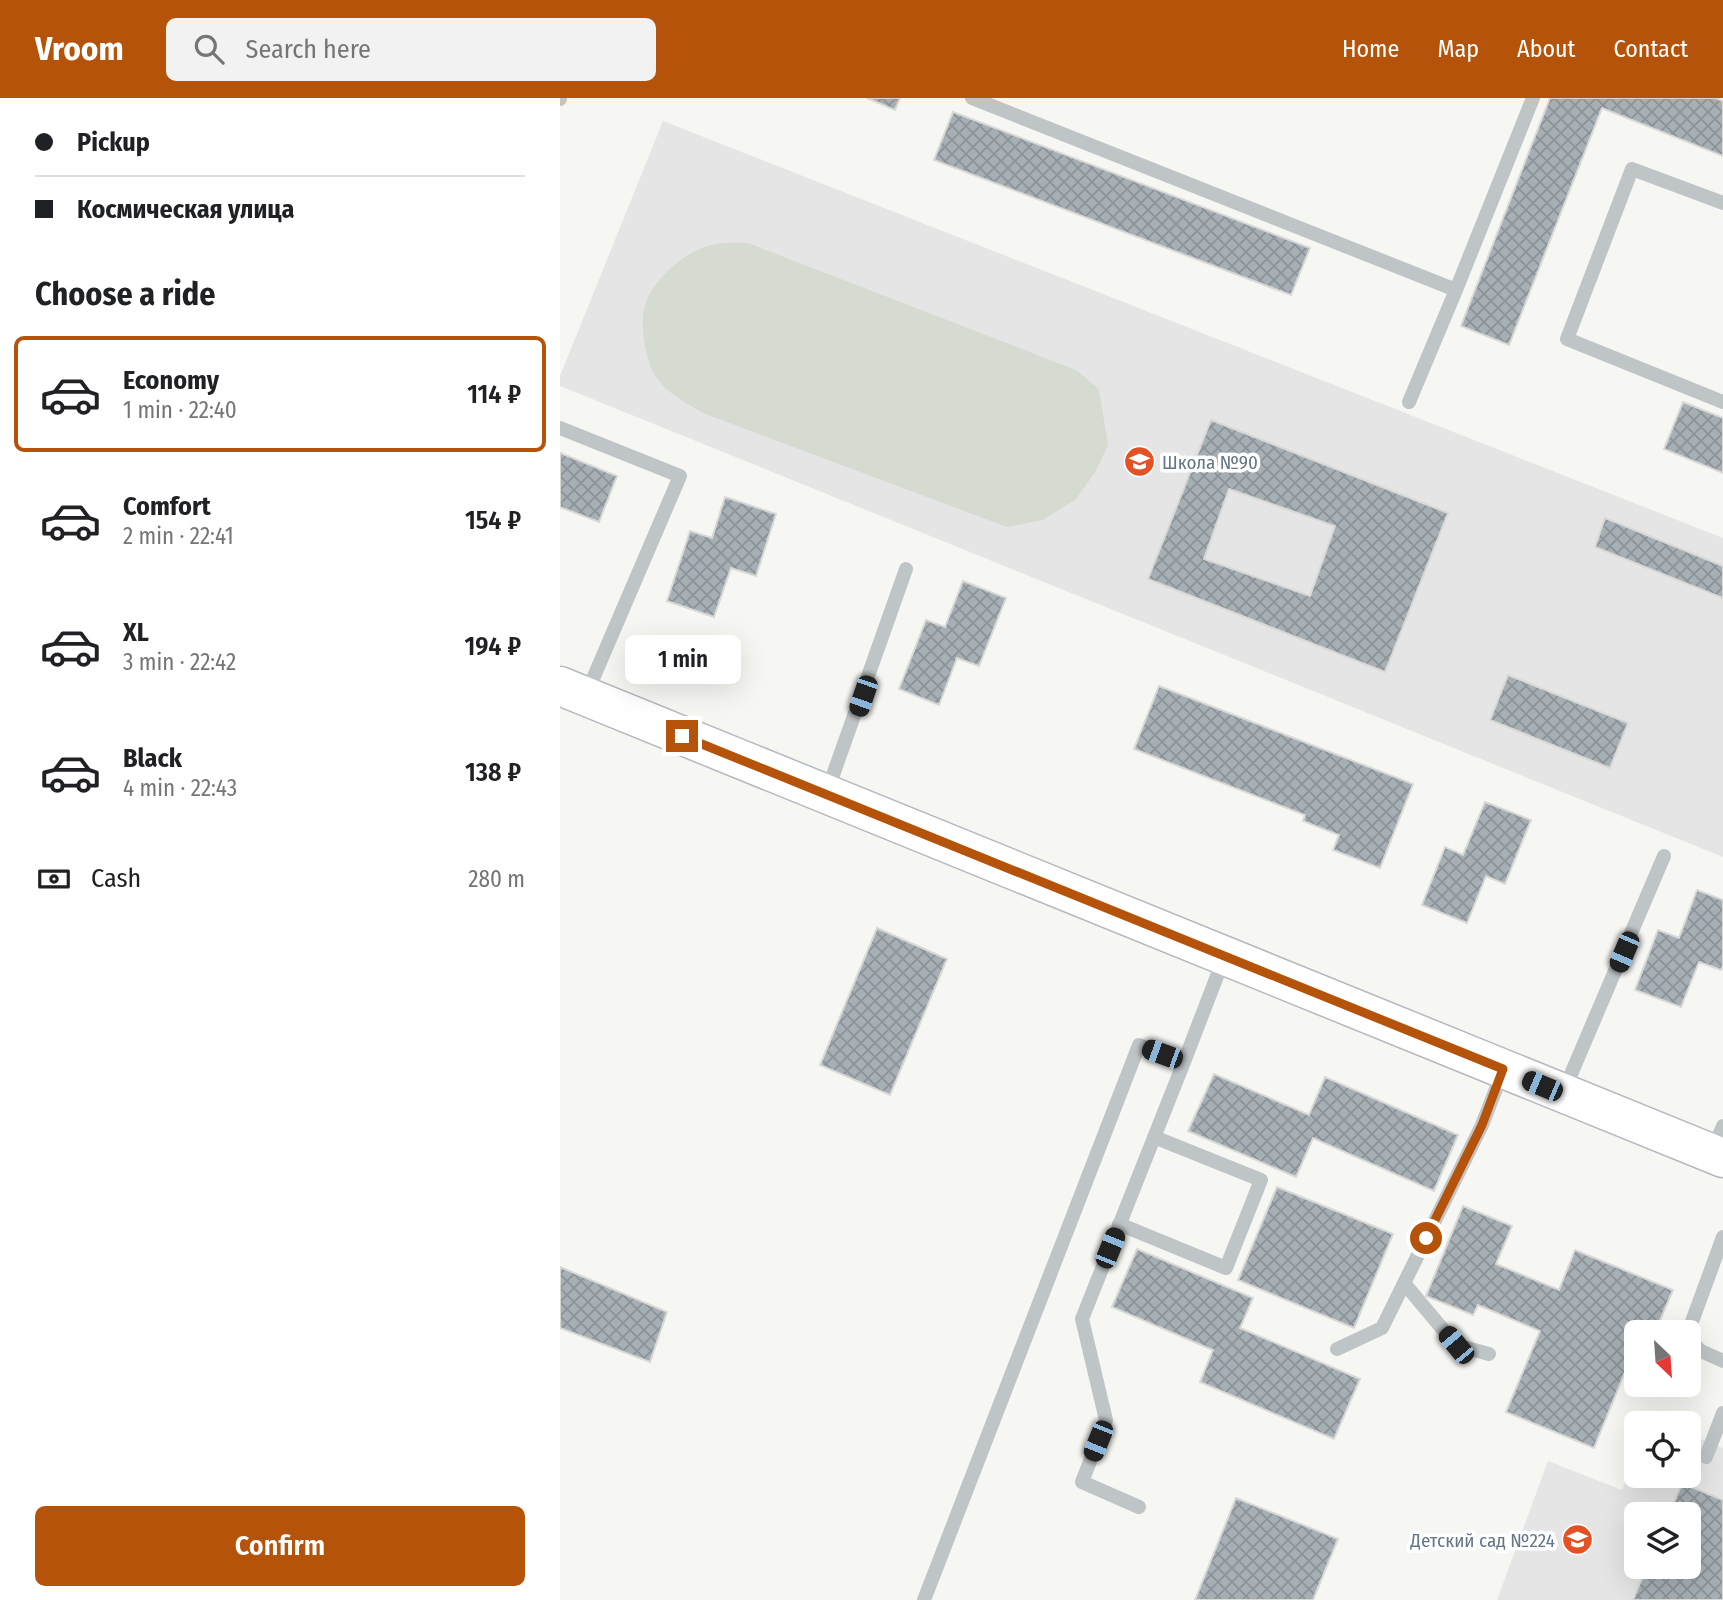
<!DOCTYPE html>
<meta charset="utf-8">
<style>
:root{--surface:#fff;--page:#f2f2f2;--text:#202124;--muted:#757577;--line:#e0e0e0;--accent:#b45309}
body{margin:0;font-family:"Fira Sans Condensed",sans-serif;background:var(--page);color:var(--text);height:100vh;display:flex;flex-direction:column;font-size:26px;white-space:nowrap}
*{box-sizing:border-box;margin:0}
p{font-size:23px;color:var(--muted)}
.icon{flex:none;width:38px;height:38px;fill:none;stroke:currentColor;stroke-width:2;stroke-linecap:round;stroke-linejoin:round}
.map{position:relative;flex:1;overflow:hidden}
.sheet{display:flex;flex-direction:column;background:var(--surface);width:560px}
.sheet>*{flex:none}
.hud{display:grid;align-content:center;height:154px;padding:0 35px;background:var(--surface)}
.needle{width:46px;rotate:155deg}
.controls{position:absolute;left:1064px;top:1222px;display:grid;gap:14px}
.controls a{display:grid;place-items:center;width:77px;height:77px;border-radius:10px;background:var(--surface);box-shadow:0 7px 28px #0002;font-size:35px}
.end{position:absolute;width:32px;height:32px;margin:-16px;border:9px solid #b45309;background:#fff;box-shadow:0 0 0 4px #fff}
.from{border-radius:50%}
.bubble{position:absolute;height:49px;border-radius:10px;background:var(--surface);box-shadow:0 7px 28px #0002;font-size:23px;font-weight:600;line-height:49px;text-align:center}
.car{position:absolute;width:21px;height:42px;margin:-21px -10px;border-radius:9px;box-shadow:0 0 5px 2px #0007;background:linear-gradient(#222 24%,#8ab4d8 0 40%,#222 0 76%,#8ab4d8 0 86%,#222 0)}
.hud b{display:flex;align-items:center;gap:24px;height:66px;font-size:26px}
.hud b+b{border-top:2px solid var(--line)}
.hud i{width:18px;height:18px;background:var(--text)}
ul{padding:0;list-style:none}
li{display:flex;align-items:center;gap:21px;height:116px;margin:0 14px 10px;padding:0 21px;border:4px solid transparent;border-radius:10px}
li div{flex:1}
li b{display:block;font-size:26px}
li em{font-style:normal;font-weight:600}
li.on{border-color:var(--accent)}
li>.icon{width:63px;height:63px;stroke-width:1.5}
h2{padding:0 35px;font-size:32px;line-height:84px}
.pay{display:flex;align-items:center;gap:18px;height:77px;padding:0 35px;font-size:26px}
.pay p{margin-inline-start:auto}
.cta{display:flex;gap:14px;margin-top:auto;padding:14px 35px}
.cta a{flex:1;height:80px;border-radius:10px;background:var(--accent);color:#fff;font-size:28px;font-weight:600;line-height:80px;text-align:center}
header{display:flex;align-items:center;gap:42px;box-sizing:border-box;height:98px;padding:0 35px;background:var(--accent);color:#fff}
header strong{font-size:33px}
nav{display:flex;gap:38px;margin-inline-start:auto;font-size:24px}
.search{width:490px;height:63px;background:var(--page);display:flex;align-items:center;gap:18px;box-sizing:border-box;padding:0 24px;border-radius:10px;color:var(--muted);font-size:26px}
main{display:flex;flex:1;min-height:0}
.map>svg:first-child{display:block}
.built{fill:#e4e5e4;fill-rule:evenodd}
.park{fill:#d6dbd2}
.building{fill:url(#building-cross-hatch);stroke:#d8d8d6;stroke-width:2;fill-rule:evenodd}
.lines{fill:none;stroke-linecap:round;stroke-linejoin:round}
.secondary-casing{stroke:#b4b9be;stroke-width:41}
.service{stroke:#bfc4c7;stroke-width:14}
.secondary{stroke:#fff;stroke-width:38}
.route{stroke:#b45309;stroke-width:9}
.labels{text-anchor:middle;stroke-width:7;stroke-linejoin:round;paint-order:stroke}
.poi-label{font-size:19px;fill:#657684;stroke:#fff;text-anchor:start}
</style>
<header>
<strong>Vroom</strong>
<div class="search"><svg class="icon" aria-label="search" viewBox="0 0 24 24"><circle cx="10" cy="10" r="6"/><path d="M15 15l6 6"/></svg>Search here</div>
<nav><a>Home</a><a>Map</a><a>About</a><a>Contact</a></nav>
</header>
<main>
<section class="sheet">
<div class="hud">
<b><i class="from"></i>Pickup</b>
<b><i></i>Космическая улица</b>
</div>
<h2>Choose a ride</h2>
<ul>
<li class="on"><svg class="icon" aria-label="car" viewBox="0 0 24 24"><path d="M5 17H2v-5l4-1 3-4h7l3 4 3 1v5h-3M9 17h6M6 11h13"/><circle cx="7" cy="17" r="2"/><circle cx="17" cy="17" r="2"/></svg><div><b>Economy</b><p>1 min · 22:40</p></div><em>114 ₽</em></li>
<li><svg class="icon" aria-label="car" viewBox="0 0 24 24"><path d="M5 17H2v-5l4-1 3-4h7l3 4 3 1v5h-3M9 17h6M6 11h13"/><circle cx="7" cy="17" r="2"/><circle cx="17" cy="17" r="2"/></svg><div><b>Comfort</b><p>2 min · 22:41</p></div><em>154 ₽</em></li>
<li><svg class="icon" aria-label="car" viewBox="0 0 24 24"><path d="M5 17H2v-5l4-1 3-4h7l3 4 3 1v5h-3M9 17h6M6 11h13"/><circle cx="7" cy="17" r="2"/><circle cx="17" cy="17" r="2"/></svg><div><b>XL</b><p>3 min · 22:42</p></div><em>194 ₽</em></li>
<li><svg class="icon" aria-label="car" viewBox="0 0 24 24"><path d="M5 17H2v-5l4-1 3-4h7l3 4 3 1v5h-3M9 17h6M6 11h13"/><circle cx="7" cy="17" r="2"/><circle cx="17" cy="17" r="2"/></svg><div><b>Black</b><p>4 min · 22:43</p></div><em>138 ₽</em></li>
</ul>
<div class="pay"><svg class="icon" aria-label="cash" viewBox="0 0 24 24"><path d="M3 7h18v10H3z"/><circle cx="12" cy="12" r="2"/></svg>Cash<p>280 m</p></div>
<div class="cta"><a>Confirm</a></div>
</section>
<div class="map">
<svg width="1163" height="1502" viewBox="0 0 1163 1502">
<defs>
<pattern id="building-cross-hatch" width="8" height="8" patternUnits="userSpaceOnUse" patternTransform="scale(1.75)"><rect width="8" height="8" fill="#a6afb4"/><path d="M0 0l8 8M0 8l8-8" fill="none" stroke="#8b9398"/></pattern>
</defs>
<rect width="100%" height="100%" fill="#f6f6f3"/>
<path class="built" d="M103 23 1163 440V759L0 288V278Z
M1129 1336 1163 1350V1502H937L988 1363 1062 1392 1076 1360V1377H1129ZM1076 1416H1129V1468H1076Z"/>
<path class="park" d="M188 145 516 272 539 291 548 347 536 373 516 401 483 422 447 429 143 315C126 305 107 295 96 279 86 264 80 229 84 211 89 185 124 153 151 147 162 144 176 145 188 145Z"/>
<path class="building" d="M307 0H340L335 12Z
M990 0H1156L1163 3V58L1042 10 949 247 901 228Z
M393 14 750 150 731 197 374 62Z
M1123 304 1163 320V375L1104 351Z
M651 322 888 415 825 574 588 481ZM669 391 775 428 750 498 644 461Z
M0 355 57 378 39 424 0 409Z
M165 399 216 416 196 478 171 470 154 519 107 503 130 433 152 440Z
M1045 420 1163 468V500L1035 449Z
M403 483 446 500 419 568 397 560 379 607 339 591 366 522 385 529Z
M948 577 1068 625 1050 670 930 622Z
M599 588 853 686 820 770 773 752 779 737 743 723 745 717 574 651Z
M925 704 971 722 945 786 926 778 907 825 862 807 885 749 903 757Z
M1137 792 1163 802V867L1161 872 1139 864 1121 909 1075 892 1098 832 1119 840Z
M317 830 387 861 330 997 260 967Z
M654 976 749 1017 765 979 898 1037 874 1093 753 1040 736 1079 628 1033Z
M717 1089 833 1136 794 1230 678 1182Z
M903 1108 952 1128 936 1166 999 1192 1015 1152 1113 1192 1095 1234H1076V1255L1073 1254 1034 1350 946 1314 980 1233 918 1207 913 1217 866 1198Z
M577 1151 693 1200 680 1230 800 1281 774 1341 640 1284 653 1252 552 1209Z
M0 1169 107 1214 90 1264 0 1230Z
M1122 1385 1163 1402V1502H1073L1087 1468H1129V1416H1109Z
M676 1400 778 1441 753 1502H635Z"/>
<g class="lines">
<defs>
<path id="secondary" d="M0 588 1163 1060"/>
</defs>
<use href="#secondary" class="secondary-casing"/>
<path class="service" d="M412 0 896 192 973 0
M0 1V0
M1163 105 1072 71 1007 241 1163 304
M849 304 896 192
M0 330 120 378 26 597
M267 694 346 471
M1003 995 1104 758
M1152 1054 1163 1028
M559 1126 666 1170 701 1082 594 1039
M1163 1139 1130 1229V1243L1141 1253 1163 1263
M844 1185 896 1247 929 1256
M777 1251 822 1230 922 1027 943 973
M1146 1359 1163 1315
M579 1409 522 1384 546 1322 522 1221 624 964
M364 1502 579 947 624 964 664 860"/>
<use href="#secondary" class="secondary"/>
</g>
<g class="lines">
<path class="route" d="M122 638 943 971 922 1027 866 1140"/>
</g>
<defs>
<symbol id="school-disc" viewBox="-11 -11 22 22"><circle r="9.5" fill="#e45125" stroke="#fff"/><path d="M0-5L7-2L0 1L-7-2ZM-4 1L0 2.5L4 1V4Q0 6-4 4Z" fill="#fff"/></symbol>
</defs>
<g fill-rule="evenodd">
<use href="#school-disc" x="562" y="346" width="35" height="35"/>
<use href="#school-disc" x="1000" y="1424" width="35" height="35"/>
</g>
<g class="labels">
<g class="poi-label">
<text x="602" y="371">Школа №90</text>
<text x="995" y="1449" text-anchor="end">Детский сад №224</text>
</g>
</g>
</svg>
<div class="controls">
<a><svg class="needle" viewBox="-14 -14 28 28"><path d="M0-13l5 13h-10z" fill="#e53935"/><path d="M0 13l5-13h-10z" fill="#757577"/></svg></a>
<a><svg class="icon" aria-label="locate" viewBox="0 0 24 24"><circle cx="12" cy="12" r="6"/><path d="M12 2v4M12 18v4M2 12h4M18 12h4"/></svg></a>
<a><svg class="icon" aria-label="layers" viewBox="0 0 24 24"><path d="M12 4l9 5-9 5-9-5zM3 14l9 5 9-5"/></svg></a>
</div>
<i class="end from" style="left:866px;top:1140px"></i>
<i class="end" style="left:122px;top:638px"></i>
<div class="bubble" style="left:65px;top:537px;width:116px">1 min</div>
<i class="car" style="left:303px;top:598px;rotate:199deg"></i>
<i class="car" style="left:1064px;top:854px;rotate:203deg"></i>
<i class="car" style="left:602px;top:956px;rotate:290deg"></i>
<i class="car" style="left:982px;top:988px;rotate:293deg"></i>
<i class="car" style="left:550px;top:1150px;rotate:22deg"></i>
<i class="car" style="left:896px;top:1247px;rotate:320deg"></i>
<i class="car" style="left:538px;top:1343px;rotate:202deg"></i>
</div>
</main>
